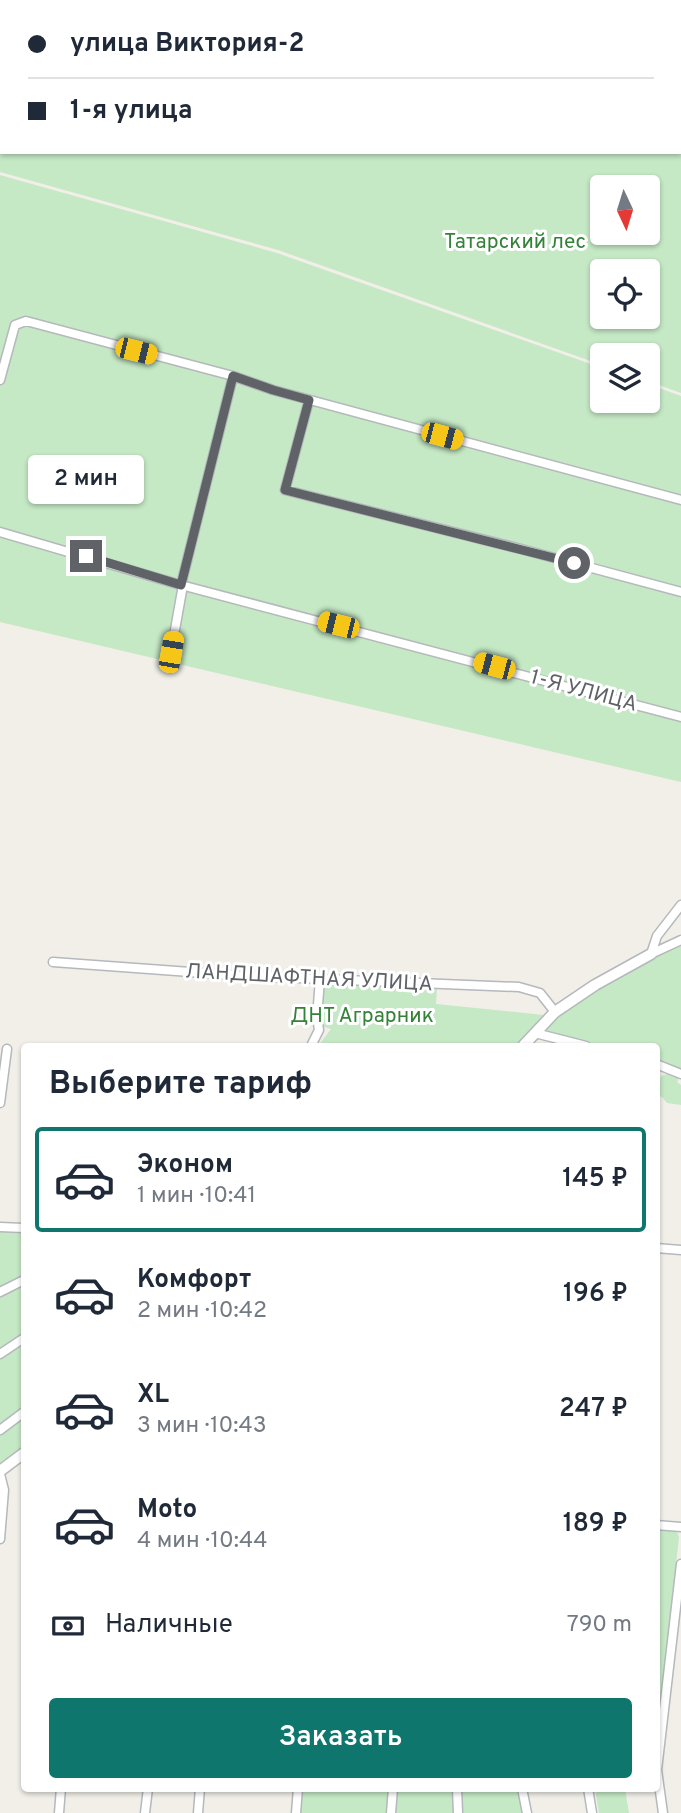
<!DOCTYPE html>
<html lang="ru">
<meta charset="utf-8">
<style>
:root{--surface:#fff;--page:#f2f2f3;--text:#1f2937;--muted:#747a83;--line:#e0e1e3;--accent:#0f766e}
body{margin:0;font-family:Overpass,sans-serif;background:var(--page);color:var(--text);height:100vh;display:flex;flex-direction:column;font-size:26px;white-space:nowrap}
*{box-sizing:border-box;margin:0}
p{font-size:23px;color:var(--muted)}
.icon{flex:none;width:38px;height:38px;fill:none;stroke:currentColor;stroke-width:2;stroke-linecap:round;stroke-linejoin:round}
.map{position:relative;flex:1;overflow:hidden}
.drawer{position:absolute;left:21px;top:1043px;width:639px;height:749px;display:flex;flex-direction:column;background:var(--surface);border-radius:7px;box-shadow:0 2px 5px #0004}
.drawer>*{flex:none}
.top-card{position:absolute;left:0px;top:0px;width:682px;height:154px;box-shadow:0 2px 5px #0004;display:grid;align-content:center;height:154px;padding:0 28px;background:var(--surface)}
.needle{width:46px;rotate:176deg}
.buttons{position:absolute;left:590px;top:175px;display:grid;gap:14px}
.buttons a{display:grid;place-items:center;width:70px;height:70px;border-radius:7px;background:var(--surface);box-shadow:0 2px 5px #0004;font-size:35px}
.end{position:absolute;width:32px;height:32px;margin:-16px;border:9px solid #5f6368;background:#fff;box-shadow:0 0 0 4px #fff}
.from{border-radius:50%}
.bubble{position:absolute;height:49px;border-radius:7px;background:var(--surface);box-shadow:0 2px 5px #0004;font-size:23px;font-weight:600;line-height:49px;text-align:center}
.car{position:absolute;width:21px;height:42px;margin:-21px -10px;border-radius:9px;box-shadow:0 0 5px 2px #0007;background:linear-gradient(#f5c518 24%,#345 0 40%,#f5c518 0 76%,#345 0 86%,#f5c518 0)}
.top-card b{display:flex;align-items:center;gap:24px;height:66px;font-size:26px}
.top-card b+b{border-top:2px solid var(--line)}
.top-card i{width:18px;height:18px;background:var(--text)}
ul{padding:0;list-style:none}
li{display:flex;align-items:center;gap:21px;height:105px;margin:0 14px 10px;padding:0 14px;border:4px solid transparent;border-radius:7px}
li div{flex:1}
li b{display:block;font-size:26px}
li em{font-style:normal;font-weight:600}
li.current{border-color:var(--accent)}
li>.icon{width:63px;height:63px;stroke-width:1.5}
h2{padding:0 28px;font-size:32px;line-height:84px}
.pay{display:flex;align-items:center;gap:18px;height:77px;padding:0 28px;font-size:26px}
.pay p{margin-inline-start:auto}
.cta{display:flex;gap:14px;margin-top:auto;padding:14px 28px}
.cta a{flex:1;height:80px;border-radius:7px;background:var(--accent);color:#fff;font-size:28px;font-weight:600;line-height:80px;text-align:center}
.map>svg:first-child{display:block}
.green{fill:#c5e8c5;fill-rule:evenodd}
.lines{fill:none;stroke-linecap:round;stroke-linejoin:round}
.minor-casing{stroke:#b5b8bc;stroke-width:11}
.tertiary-casing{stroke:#b5b8bc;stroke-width:13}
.minor{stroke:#fff;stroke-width:8}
.tertiary{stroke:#fff;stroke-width:10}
.route{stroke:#5f6368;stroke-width:9}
.labels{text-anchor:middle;stroke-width:6;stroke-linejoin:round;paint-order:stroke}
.park-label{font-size:21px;fill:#348238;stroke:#fff}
.street-label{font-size:21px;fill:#5f6368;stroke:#fff}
</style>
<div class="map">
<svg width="681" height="1813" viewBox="0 0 681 1813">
<rect width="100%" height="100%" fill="#f1efe8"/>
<path class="green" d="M0 0H681V393L648 381V355H602V365L278 250 0 172ZM2 2H681V152H2ZM602 187H648V233H602ZM602 271H648V317H602Z
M0 175 277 253 602 368V401H648V384L681 396V782L0 622Z
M681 944V1070L656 1062V1046H599L550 1033 547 1031V1027L551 1021 599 988Z
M331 980 437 988 436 1004 544 1015 517 1046H318L331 1029 322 1026 321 1010 324 984Z
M670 1073 679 1078 677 1082 681 1085V1105L667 1103 662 1097 658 1096 659 1081 661 1076Z
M0 1231 24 1233V1446L0 1465Z
M656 1530 677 1532 679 1537 656 1745Z
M302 1789H390L388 1813H300Z
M397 1789H455L456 1813H395Z
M459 1789H520L524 1813H460Z
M595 1789H625L629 1813H599Z"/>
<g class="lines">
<defs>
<path id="minor" d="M0 380 15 325 26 321 233 376 273 390 681 500
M309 400 285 490 521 549 681 592
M0 532 181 585 681 717
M181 585 233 376
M171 652 183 585
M651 954 657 936 681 905
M651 954 681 940
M53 962 245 976 519 987 540 993 555 1012
M535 1033 586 1046
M311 1046 319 1030 317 1017 320 979
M656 1064 681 1074
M0 1103 7 1049
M0 1227 24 1228
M656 1248 681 1250
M0 1292 24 1280
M0 1354 24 1338
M0 1430 24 1412
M0 1474 4 1490 0 1539
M656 1525 681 1527
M457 1788 458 1813
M522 1788 527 1813
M588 1788 592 1813
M59 1813 61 1788
M145 1813 148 1788
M198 1813 200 1788
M296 1813 298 1788
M391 1813 393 1788
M663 1813 657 1770 681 1564"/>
<path id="tertiary" d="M523 1046 555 1012 595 985 651 954
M0 1471 24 1453"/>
</defs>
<use href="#minor" class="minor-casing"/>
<use href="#tertiary" class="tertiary-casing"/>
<use href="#minor" class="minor"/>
<use href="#tertiary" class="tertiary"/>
</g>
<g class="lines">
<path class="route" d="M86 556 181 585 233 376 273 390 309 400 285 490 574 563"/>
</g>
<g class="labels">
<g class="park-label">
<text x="515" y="248">Татарский лес</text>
<text x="362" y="1022">ДНТ Аграрник</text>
</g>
<g class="street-label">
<text transform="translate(584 690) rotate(15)" y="7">1-Я УЛИЦА</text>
<text transform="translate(309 977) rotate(3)" y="7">ЛАНДШАФТНАЯ УЛИЦА</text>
</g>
</g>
</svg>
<div class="buttons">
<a><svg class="needle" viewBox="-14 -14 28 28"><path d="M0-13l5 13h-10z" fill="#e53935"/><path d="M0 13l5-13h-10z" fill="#747a83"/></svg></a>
<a><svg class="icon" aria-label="locate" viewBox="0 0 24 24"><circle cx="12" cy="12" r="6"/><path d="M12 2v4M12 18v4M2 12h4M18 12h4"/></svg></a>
<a><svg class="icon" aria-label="layers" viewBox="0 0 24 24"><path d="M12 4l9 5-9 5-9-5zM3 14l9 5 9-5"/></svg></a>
</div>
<i class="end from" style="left:574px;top:563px"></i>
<i class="end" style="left:86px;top:556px"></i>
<div class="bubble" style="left:28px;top:455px;width:116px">2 мин</div>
<i class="car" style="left:136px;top:351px;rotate:104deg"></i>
<i class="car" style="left:442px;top:436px;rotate:105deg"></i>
<i class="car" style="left:338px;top:625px;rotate:284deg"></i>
<i class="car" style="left:171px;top:652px;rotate:10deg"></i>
<i class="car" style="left:494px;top:666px;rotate:285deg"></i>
<div class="top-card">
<b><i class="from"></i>улица Виктория-2</b>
<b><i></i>1-я улица</b>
</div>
<section class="drawer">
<h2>Выберите тариф</h2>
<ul>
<li class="current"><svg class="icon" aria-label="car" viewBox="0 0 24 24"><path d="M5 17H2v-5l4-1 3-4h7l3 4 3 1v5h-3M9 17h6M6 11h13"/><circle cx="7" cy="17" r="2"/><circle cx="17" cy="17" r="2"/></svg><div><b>Эконом</b><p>1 мин · 10:41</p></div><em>145 ₽</em></li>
<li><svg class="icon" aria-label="car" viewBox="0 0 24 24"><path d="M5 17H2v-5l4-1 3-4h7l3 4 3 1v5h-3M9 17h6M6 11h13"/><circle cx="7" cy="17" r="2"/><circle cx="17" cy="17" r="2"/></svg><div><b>Комфорт</b><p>2 мин · 10:42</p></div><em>196 ₽</em></li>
<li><svg class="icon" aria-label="car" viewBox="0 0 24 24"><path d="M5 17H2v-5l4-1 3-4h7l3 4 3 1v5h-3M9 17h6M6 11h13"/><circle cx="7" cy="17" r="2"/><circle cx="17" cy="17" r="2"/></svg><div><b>XL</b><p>3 мин · 10:43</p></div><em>247 ₽</em></li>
<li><svg class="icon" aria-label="car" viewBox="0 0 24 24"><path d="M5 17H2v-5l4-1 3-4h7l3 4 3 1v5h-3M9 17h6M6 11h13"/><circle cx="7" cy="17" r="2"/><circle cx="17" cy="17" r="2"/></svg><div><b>Moto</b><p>4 мин · 10:44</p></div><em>189 ₽</em></li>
</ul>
<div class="pay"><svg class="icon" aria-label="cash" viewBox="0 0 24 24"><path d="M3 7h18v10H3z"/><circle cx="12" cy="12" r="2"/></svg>Наличные<p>790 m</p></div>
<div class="cta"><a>Заказать</a></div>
</section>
</div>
